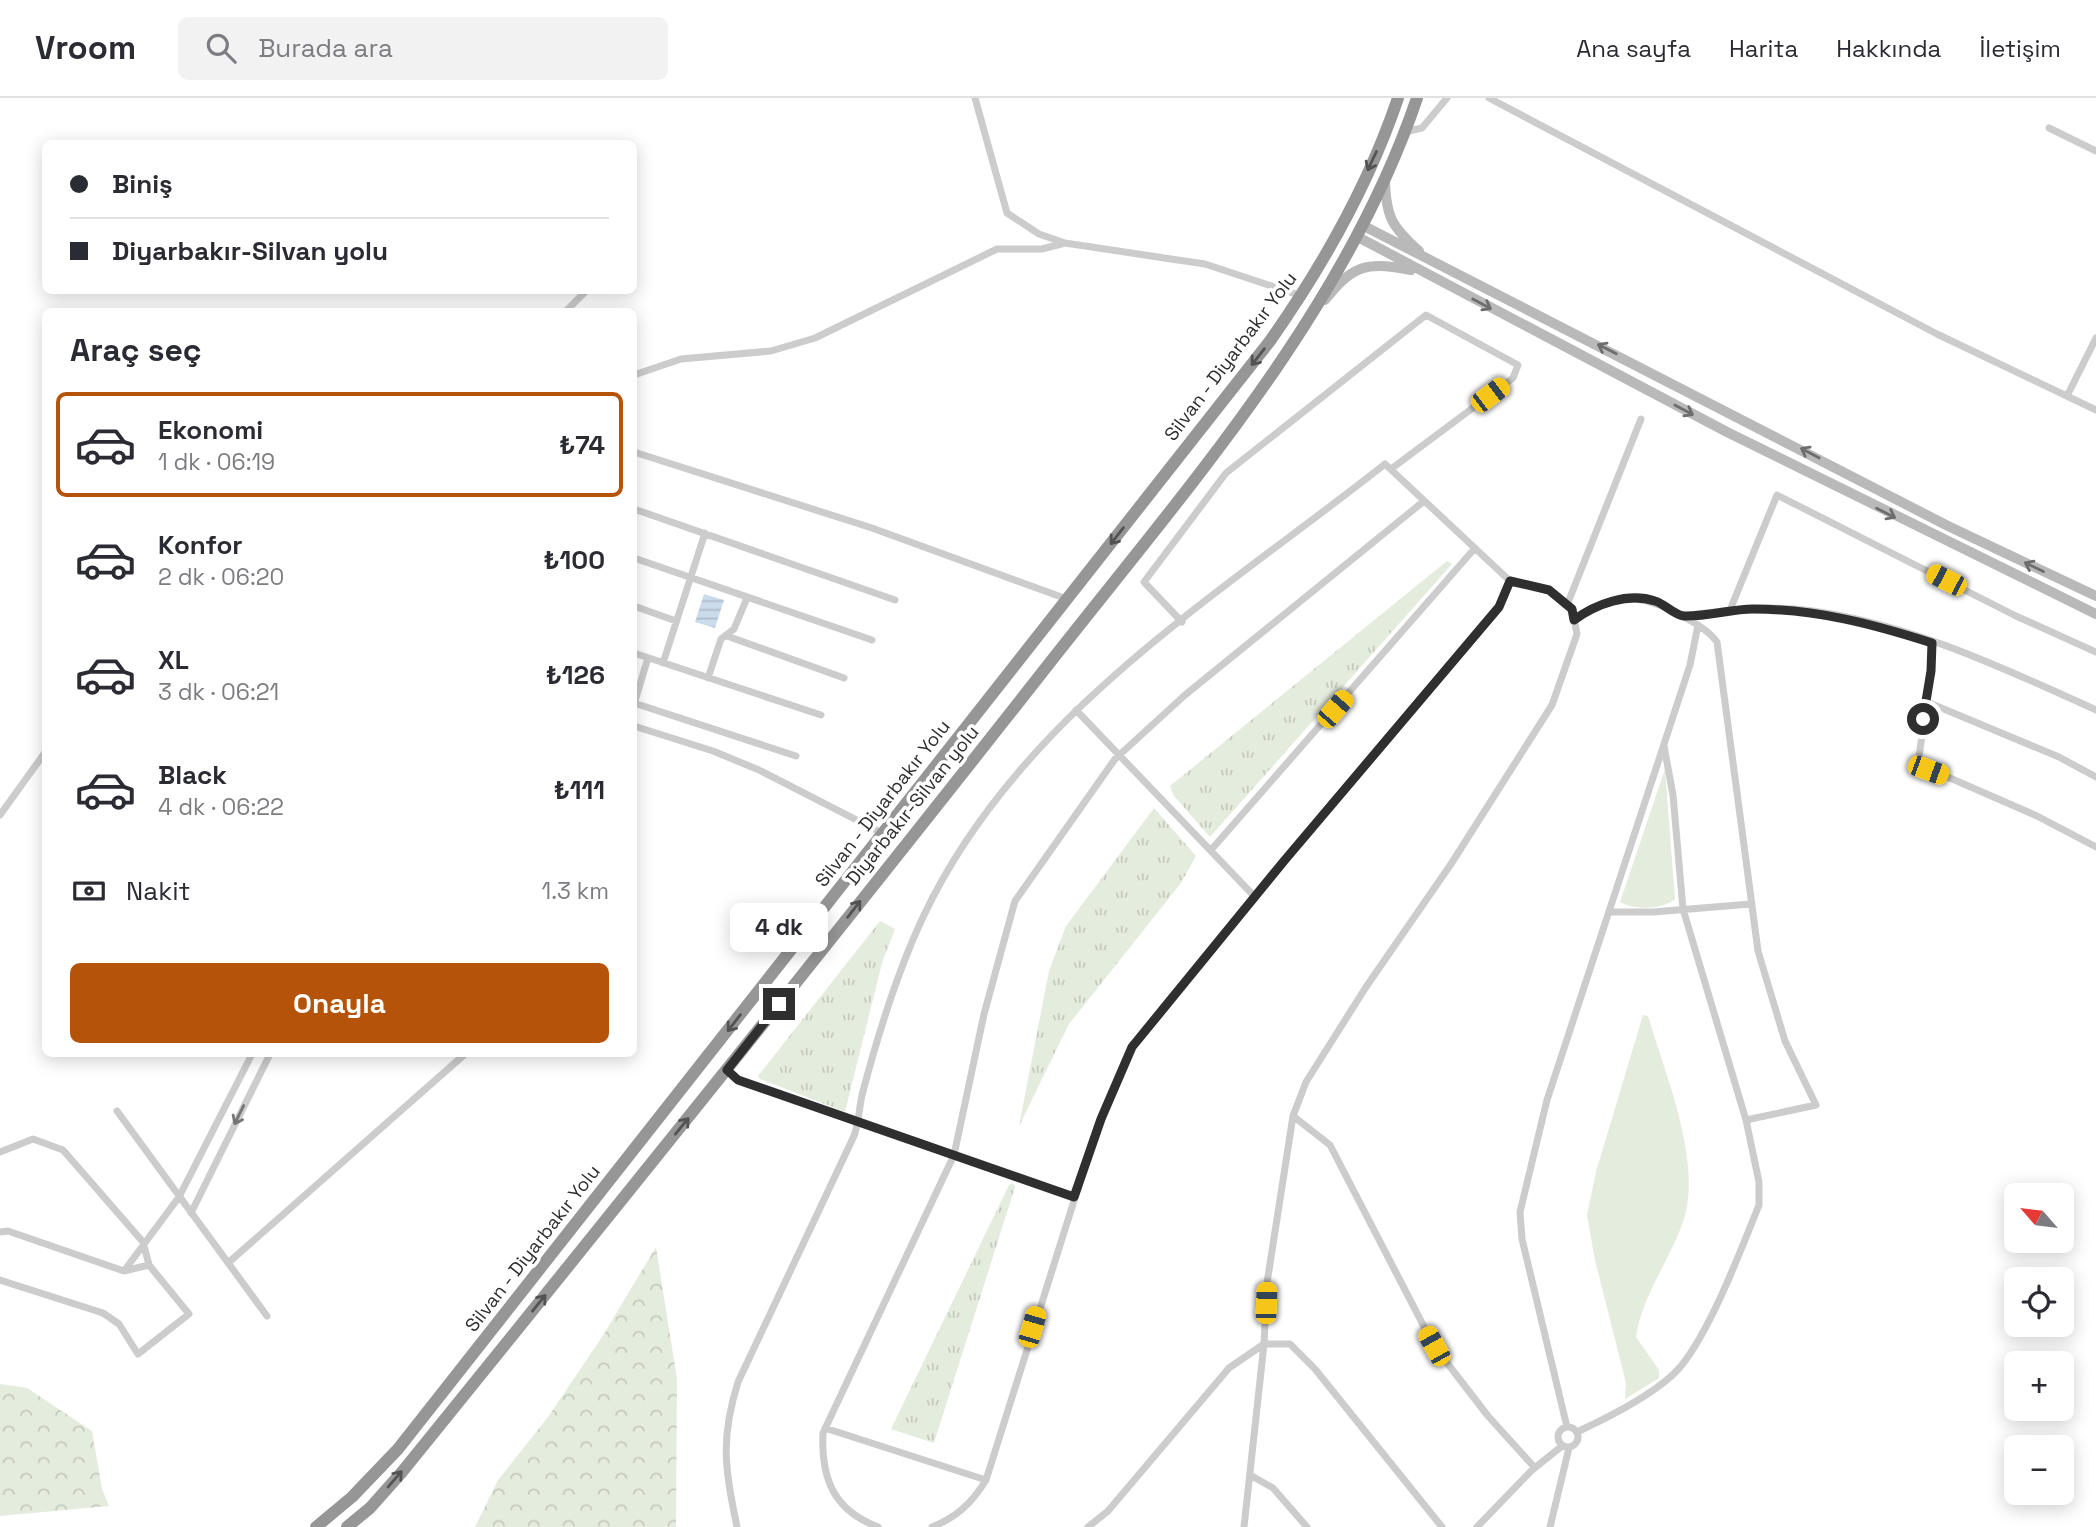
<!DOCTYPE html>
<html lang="tr">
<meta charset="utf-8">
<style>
:root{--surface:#fff;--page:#f2f2f3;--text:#2b2b33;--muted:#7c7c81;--line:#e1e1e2;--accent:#b45309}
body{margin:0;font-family:"Space Grotesk",sans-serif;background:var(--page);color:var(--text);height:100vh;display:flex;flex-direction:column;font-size:26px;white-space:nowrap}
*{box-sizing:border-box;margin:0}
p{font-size:23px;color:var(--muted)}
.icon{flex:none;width:38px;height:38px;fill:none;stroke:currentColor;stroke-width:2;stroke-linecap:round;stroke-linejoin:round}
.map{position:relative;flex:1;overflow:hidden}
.sheet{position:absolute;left:42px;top:210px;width:595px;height:749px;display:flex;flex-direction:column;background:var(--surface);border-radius:10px;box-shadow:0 4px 18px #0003}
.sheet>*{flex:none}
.guide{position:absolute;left:42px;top:42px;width:595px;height:154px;border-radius:10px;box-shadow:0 4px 18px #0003;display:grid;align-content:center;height:154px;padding:0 28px;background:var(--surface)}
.needle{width:46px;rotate:298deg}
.buttons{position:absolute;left:2004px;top:1085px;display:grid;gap:14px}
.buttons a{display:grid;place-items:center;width:70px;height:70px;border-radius:10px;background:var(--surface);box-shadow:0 4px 18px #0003;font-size:35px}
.end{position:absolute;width:32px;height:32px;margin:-16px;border:9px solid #2f2f2f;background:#fff;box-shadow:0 0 0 4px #fff}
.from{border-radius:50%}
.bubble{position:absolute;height:49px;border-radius:10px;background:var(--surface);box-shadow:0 4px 18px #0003;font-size:23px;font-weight:700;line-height:49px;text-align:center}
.car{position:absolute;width:21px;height:42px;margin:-21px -10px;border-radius:9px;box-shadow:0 0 5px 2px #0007;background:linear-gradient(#f5c518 24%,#345 0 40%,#f5c518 0 76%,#345 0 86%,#f5c518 0)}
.guide b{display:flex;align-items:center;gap:24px;height:66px;font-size:26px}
.guide b+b{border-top:2px solid var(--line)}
.guide i{width:18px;height:18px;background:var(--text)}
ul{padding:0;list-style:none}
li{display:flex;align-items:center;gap:21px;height:105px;margin:0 14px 10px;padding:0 14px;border:4px solid transparent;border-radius:10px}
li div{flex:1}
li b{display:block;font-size:26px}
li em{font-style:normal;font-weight:700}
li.active{border-color:var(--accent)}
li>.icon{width:63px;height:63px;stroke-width:1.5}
h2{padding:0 28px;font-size:32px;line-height:84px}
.pay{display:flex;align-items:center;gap:18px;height:77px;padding:0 28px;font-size:26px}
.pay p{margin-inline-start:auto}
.primary-button{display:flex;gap:14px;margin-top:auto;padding:14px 28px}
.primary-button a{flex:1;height:80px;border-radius:10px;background:var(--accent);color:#fff;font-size:28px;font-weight:700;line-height:80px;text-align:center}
header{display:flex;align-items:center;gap:42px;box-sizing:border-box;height:98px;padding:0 35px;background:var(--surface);border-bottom:2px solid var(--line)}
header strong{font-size:33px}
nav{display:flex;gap:38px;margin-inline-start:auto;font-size:24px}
.search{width:490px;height:63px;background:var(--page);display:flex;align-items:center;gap:18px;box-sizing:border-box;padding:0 24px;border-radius:10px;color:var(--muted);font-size:26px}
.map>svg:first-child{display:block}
.grass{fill:#e4ecdd}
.forest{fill:url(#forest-crowns)}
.park{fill:url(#park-tufts)}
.water{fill:url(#water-rules)}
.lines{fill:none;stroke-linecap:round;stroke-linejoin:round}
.street{stroke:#ccc;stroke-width:7}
.secondary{stroke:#b9b9b9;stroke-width:10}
.highway{stroke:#969696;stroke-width:12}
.oneway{stroke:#535353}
.oneway2{stroke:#6d6d6d}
.oneway3{stroke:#767676}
.route{stroke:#2f2f2f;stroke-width:9}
.labels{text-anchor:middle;stroke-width:7;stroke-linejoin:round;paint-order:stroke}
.street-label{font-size:19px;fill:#2f2f2f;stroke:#fff}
</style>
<header>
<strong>Vroom</strong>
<div class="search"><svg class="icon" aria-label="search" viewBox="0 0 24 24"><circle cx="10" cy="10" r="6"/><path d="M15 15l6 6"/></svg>Burada ara</div>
<nav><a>Ana sayfa</a><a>Harita</a><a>Hakkında</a><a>İletişim</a></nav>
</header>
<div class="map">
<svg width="2096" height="1429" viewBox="0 0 2096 1429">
<defs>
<pattern id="forest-crowns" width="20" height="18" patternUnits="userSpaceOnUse" patternTransform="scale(1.75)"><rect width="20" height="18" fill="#e4ecdd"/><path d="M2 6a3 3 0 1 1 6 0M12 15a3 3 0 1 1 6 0" fill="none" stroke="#c4cbbe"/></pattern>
<pattern id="park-tufts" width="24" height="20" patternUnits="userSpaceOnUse" patternTransform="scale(1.75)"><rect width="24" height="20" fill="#e4ecdd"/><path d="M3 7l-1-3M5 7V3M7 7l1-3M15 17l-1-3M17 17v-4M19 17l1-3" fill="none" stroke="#c4cbbe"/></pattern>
<pattern id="water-rules" width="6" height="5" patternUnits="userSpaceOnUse" patternTransform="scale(1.75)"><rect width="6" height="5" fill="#cadbeb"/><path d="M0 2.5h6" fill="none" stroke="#aebcca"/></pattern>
</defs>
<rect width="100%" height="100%" fill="#fff"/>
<path class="grass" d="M1665 671 1675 801C1663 812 1633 812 1620 804Z
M1643 917 1648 918C1665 976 1702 1062 1684 1121 1671 1161 1642 1197 1636 1239L1659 1272V1280L1625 1301 1626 1285 1595 1162 1587 1117 1596 1074Z"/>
<path class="forest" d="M656 1149 677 1281 676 1429H475L498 1382 548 1319 602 1239Z
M0 1286 27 1290 92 1333 102 1391 109 1408 0 1418Z"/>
<path class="park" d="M1447 463 1452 466 1210 739 1174 698 1170 688Z
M1154 710 1196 758 1181 785 1069 926 1019 1028 1049 873 1066 828Z
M880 823 895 831 882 865 845 1014 760 981 758 978Z
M1013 1085 1015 1089 934 1345 891 1331 1009 1087Z"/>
<path class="water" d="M704 496 724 502 715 530 695 524Z"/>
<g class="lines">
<path class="street" d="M975 0 1007 115 1039 136 1065 145
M1489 0 1937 236 2096 312
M2049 30 2096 53
M1405 34 1422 30 1447 0
M565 214 587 192
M634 277 681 261 771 253 815 240 997 151H1042L1065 145 1171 161 1205 166 1302 198
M2067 298 2096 240
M634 354 872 430 1067 501
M634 411 895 502
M634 460 872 542
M1567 507 1641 321
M634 508 676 523
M1730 512 1777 397 2016 518 2096 554
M1682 518C1719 513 1757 508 1794 511 1898 520 2002 569 2096 612
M1575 522C1611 493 1643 496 1682 518 1695 525 1708 532 1717 544L1758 853 1785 943 1816 1007 1746 1022
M1182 524 1144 484 1226 375 1426 217 1518 267 1513 280 1391 371
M727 538 844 580
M1932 545 1931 573 1918 666 2037 718 2096 749
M634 555 821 617
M663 565 705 435
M708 580 721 541 734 531 747 500
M1927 604 2059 659 2096 679
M634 605 796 658
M634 606 648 560
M1076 612 1255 799
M634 628 713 653 759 672 882 735
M0 717 46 653
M1211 752 1475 450
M1609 814H1653L1751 806
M727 972 738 982 761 991 1074 1099
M117 1013 267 1218
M1293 1018 1330 1047 1434 1248 1488 1318 1535 1370
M0 1054 33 1041 63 1052 143 1144 149 1167 189 1216 138 1256 119 1226 103 1215 0 1182
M191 1115 270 956
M0 1134 8 1133 124 1173 179 1099 252 956
M228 1165 465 956
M124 1173 149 1167
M1558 1339a10 10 0 1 1 20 0a10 10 0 1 1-20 0Z
M1567 1329 1522 1141 1520 1114 1547 1002 1690 567 1698 527
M825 1330 986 1382
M1577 1334C1607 1320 1660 1294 1681 1268 1711 1231 1741 1152 1759 1107V1084L1746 1022 1683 811 1673 697 1664 648
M1250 1377 1273 1390 1307 1429
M737 1429C725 1370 720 1342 738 1284L854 1038C859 1024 859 1011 862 997 878 936 897 874 924 817 1019 617 1218 498 1385 366L1510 483 1549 492 1572 511 1577 536 1552 607 1451 766 1366 889 1306 984 1293 1018 1267 1185 1264 1246 1244 1429
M878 1429C833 1412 821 1380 823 1335L954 1057 984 916 1015 803 1115 661 1185 597 1424 403
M932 1429C957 1419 972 1405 986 1382L1096 1033 1132 949 1284 763 1499 509 1510 483
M1088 1429 1108 1413 1229 1270 1264 1246H1290L1315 1271 1442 1429
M1477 1429 1531 1373 1562 1348
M1550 1429 1569 1350"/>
<path class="secondary" d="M1385 83C1386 119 1392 129 1419 153
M1362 127 1948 428 2096 498
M1356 138 1727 334 2096 516
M1325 202C1353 167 1366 163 1411 172"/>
<path class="highway" d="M316 1429 352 1399 398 1351 1270 243C1322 169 1369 86 1398 0
M347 1429 370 1410 402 1374C615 1111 828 847 1037 581 1177 401 1343 219 1417 0"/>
</g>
<defs><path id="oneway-shaft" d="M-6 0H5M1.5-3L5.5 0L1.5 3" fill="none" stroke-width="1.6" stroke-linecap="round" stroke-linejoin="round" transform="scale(1.75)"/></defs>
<g class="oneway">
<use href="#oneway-shaft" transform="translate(1372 63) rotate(115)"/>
<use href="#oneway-shaft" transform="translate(1258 259) rotate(128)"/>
<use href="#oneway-shaft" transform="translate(1117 438) rotate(128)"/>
<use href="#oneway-shaft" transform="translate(854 811) rotate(-52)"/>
<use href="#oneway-shaft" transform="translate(734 925) rotate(128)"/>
<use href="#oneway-shaft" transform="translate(682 1028) rotate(-51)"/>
<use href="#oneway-shaft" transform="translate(539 1205) rotate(-51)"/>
<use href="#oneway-shaft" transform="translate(395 1381) rotate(-49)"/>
</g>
<g class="oneway2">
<use href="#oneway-shaft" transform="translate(1482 206) rotate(28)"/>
<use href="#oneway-shaft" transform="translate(1607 251) rotate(-153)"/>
<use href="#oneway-shaft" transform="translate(1684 312) rotate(28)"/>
<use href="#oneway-shaft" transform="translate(1810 355) rotate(-152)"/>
<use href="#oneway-shaft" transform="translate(1886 415) rotate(27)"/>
<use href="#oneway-shaft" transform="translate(2034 469) rotate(-154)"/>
</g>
<use class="oneway3" href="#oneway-shaft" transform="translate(239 1017) rotate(116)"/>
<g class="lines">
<path class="route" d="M779 906 727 972 738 982 1074 1099 1101 1021 1132 949 1284 763 1499 509 1510 483 1549 492 1572 511 1574 522C1596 506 1628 494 1655 503 1665 506 1674 517 1684 518 1706 519 1731 511 1753 511 1816 511 1873 526 1932 545L1931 573 1923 621"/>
</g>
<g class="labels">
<g class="street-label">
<text transform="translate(1230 258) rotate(-53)" y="7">Silvan - Diyarbakır Yolu</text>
<text transform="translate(882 705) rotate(-52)" y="7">Silvan - Diyarbakır Yolu</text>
<text transform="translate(912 707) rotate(-51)" y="7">Diyarbakır-Silvan yolu</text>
<text transform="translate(532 1150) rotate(-52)" y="7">Silvan - Diyarbakır Yolu</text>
</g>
</g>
</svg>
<div class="buttons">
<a><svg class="needle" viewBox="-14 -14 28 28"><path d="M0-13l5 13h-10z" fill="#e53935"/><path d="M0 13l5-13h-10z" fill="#7c7c81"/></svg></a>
<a><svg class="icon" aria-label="locate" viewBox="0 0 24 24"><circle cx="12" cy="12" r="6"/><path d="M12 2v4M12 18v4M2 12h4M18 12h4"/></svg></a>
<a>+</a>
<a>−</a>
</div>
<i class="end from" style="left:1923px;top:621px"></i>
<i class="end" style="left:779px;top:906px"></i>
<div class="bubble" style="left:730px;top:805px;width:98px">4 dk</div>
<i class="car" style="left:1490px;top:297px;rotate:53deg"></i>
<i class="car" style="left:1946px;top:482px;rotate:297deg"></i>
<i class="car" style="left:1335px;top:611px;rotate:41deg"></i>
<i class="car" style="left:1928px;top:672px;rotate:110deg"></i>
<i class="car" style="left:1266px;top:1205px;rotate:2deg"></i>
<i class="car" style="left:1032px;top:1229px;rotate:16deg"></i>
<i class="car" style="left:1434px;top:1248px;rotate:331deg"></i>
<div class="guide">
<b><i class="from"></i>Biniş</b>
<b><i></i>Diyarbakır-Silvan yolu</b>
</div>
<section class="sheet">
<h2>Araç seç</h2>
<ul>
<li class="active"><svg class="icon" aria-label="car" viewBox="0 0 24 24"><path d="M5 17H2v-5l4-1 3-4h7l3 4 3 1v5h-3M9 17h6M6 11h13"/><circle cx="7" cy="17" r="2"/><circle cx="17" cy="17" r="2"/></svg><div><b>Ekonomi</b><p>1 dk · 06:19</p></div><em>₺74</em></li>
<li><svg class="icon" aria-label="car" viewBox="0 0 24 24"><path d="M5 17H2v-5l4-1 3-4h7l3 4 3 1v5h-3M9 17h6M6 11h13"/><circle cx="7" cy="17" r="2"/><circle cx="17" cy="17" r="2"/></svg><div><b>Konfor</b><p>2 dk · 06:20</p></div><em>₺100</em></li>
<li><svg class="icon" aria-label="car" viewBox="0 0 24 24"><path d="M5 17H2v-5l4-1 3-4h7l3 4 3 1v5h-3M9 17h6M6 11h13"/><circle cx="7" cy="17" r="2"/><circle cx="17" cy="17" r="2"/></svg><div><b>XL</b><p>3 dk · 06:21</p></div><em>₺126</em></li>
<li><svg class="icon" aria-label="car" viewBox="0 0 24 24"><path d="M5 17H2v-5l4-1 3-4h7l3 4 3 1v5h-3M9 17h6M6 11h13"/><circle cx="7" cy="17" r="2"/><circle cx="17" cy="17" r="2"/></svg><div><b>Black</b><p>4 dk · 06:22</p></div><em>₺111</em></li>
</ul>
<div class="pay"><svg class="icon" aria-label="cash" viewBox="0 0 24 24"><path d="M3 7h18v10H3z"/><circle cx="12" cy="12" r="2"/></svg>Nakit<p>1.3 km</p></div>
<div class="primary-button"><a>Onayla</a></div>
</section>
</div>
